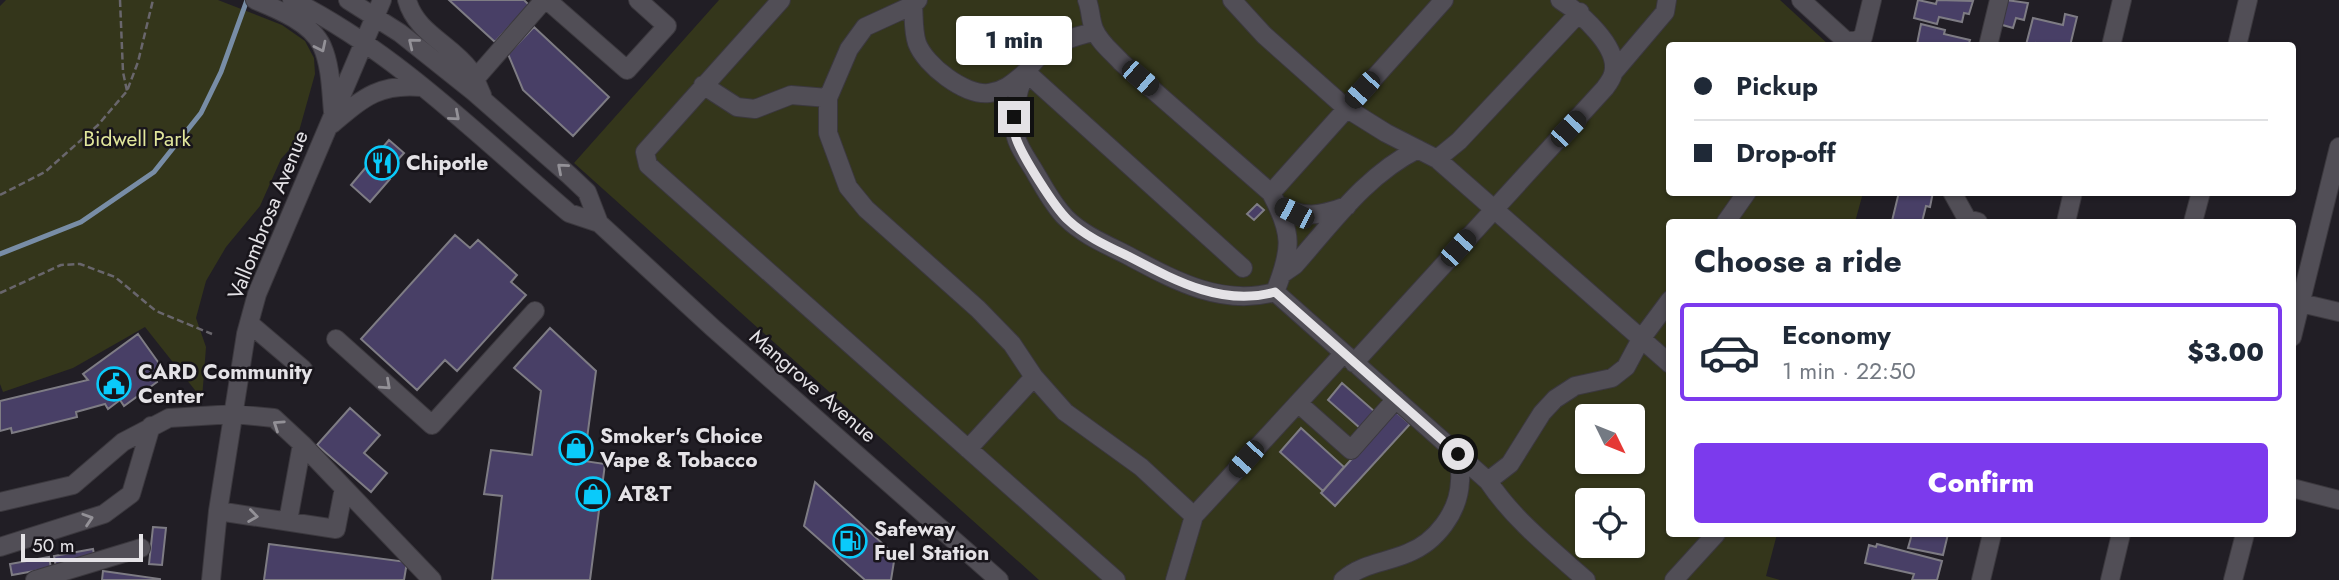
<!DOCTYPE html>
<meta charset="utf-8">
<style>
:root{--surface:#fff;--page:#f6f6f7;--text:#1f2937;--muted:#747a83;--line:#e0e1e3;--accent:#7c3aed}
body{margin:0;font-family:Jost,sans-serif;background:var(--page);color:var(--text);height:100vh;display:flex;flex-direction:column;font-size:26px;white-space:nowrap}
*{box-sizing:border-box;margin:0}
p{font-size:23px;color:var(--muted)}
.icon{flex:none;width:38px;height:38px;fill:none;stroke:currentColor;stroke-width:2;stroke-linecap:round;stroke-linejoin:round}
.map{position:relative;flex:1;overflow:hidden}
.panel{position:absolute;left:1666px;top:219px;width:630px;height:318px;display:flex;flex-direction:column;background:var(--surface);border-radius:7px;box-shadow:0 2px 5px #0004}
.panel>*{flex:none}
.top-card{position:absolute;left:1666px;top:42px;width:630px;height:154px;border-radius:7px;box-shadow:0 2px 5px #0004;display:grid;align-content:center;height:154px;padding:0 28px;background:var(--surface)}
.needle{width:46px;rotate:133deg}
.buttons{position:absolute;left:1575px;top:404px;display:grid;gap:14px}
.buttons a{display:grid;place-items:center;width:70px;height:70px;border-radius:7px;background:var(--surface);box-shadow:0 2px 5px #0004;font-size:35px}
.scale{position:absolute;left:21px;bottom:18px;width:122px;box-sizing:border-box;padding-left:7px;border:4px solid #e4e2e6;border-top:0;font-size:19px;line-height:24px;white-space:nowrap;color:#e4e2e6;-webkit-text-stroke:5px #18151b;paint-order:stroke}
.end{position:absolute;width:32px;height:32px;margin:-16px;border:9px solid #e4e2e6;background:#111;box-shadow:0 0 0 4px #111}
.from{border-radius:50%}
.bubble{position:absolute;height:49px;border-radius:7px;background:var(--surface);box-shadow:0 2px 5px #0004;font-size:23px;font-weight:800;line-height:49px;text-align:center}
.car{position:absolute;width:21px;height:42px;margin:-21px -10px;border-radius:9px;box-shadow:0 0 5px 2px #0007;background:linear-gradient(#222 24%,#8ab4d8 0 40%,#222 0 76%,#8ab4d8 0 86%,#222 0)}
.top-card b{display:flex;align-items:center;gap:24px;height:66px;font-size:26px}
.top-card b+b{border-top:2px solid var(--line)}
.top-card i{width:18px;height:18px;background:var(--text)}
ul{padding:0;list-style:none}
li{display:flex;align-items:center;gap:21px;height:98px;margin:0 14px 10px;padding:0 14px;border:4px solid transparent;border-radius:7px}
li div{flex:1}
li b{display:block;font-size:26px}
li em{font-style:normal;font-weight:800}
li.selected{border-color:var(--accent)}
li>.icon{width:63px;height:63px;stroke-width:1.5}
h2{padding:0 28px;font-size:32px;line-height:84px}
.primary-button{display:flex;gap:14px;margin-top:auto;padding:14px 28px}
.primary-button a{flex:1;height:80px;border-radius:7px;background:var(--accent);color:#fff;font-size:28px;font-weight:800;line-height:80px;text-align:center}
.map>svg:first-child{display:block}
.green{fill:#34361b;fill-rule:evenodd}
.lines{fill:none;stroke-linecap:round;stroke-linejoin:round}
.stream{stroke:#788da6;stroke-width:5}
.building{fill:#483f66;stroke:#7e7c84;stroke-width:2}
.minor-casing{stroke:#3b383e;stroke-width:20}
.path{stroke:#69666c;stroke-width:2.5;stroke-dasharray:7 3.5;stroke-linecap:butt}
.minor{stroke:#514e56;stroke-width:18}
.oneway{stroke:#939197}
.route{stroke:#e4e2e6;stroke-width:9}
.labels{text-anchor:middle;stroke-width:5;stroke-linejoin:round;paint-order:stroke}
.park-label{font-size:21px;fill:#e1e69b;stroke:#18151b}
.poi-label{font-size:21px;font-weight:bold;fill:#e4e2e6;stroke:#18151b;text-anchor:start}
.street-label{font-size:21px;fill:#e4e2e6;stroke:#18151b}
</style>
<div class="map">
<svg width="2339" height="580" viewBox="0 0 2339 580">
<rect width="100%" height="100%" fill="#211e25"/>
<path class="green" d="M6 0H218L282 25 305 41 314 58 315 74 296 142 281 159 260 206 226 247 206 281 196 318 206 347 202 399 145 327 73 368 3 392 0 384V6Z
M719 0H1780L1829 45 1670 46V192L1863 193 1855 222H1670V534H1777L1766 576 1780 580H1039L574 163ZM1587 416H1633V462H1587ZM1587 500H1633V546H1587Z"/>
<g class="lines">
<path class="stream" d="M0 254 81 222 154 172 201 113 221 72 247 0"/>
</g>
<path class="building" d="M449 0H524L529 5 495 42Z
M1918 0 1936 4 1937 0 1973 1 1969 14 1964 13 1962 22 1939 17 1937 24 1914 18Z
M2006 0 2028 3 2024 20 2016 18 2013 28 1999 24Z
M2065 14 2077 17 2070 46H2047L2036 43 2035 46 2026 45 2033 18 2063 25Z
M1921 24 1945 30 1944 34 1970 40 1968 46 1917 44Z
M534 27 609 97 573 136 523 90 508 54Z
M389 140 404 153 385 174 390 179 370 202 351 185Z
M1899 192H1933L1930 207 1926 206 1922 222 1892 221Z
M1257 204 1264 210 1254 220 1247 214Z
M455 235 470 248 478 240 517 275 511 282 526 295 457 371 445 360 417 390 361 339Z
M550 328 596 371 584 461 605 464 590 580H492L502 496 484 494 491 450 532 455 541 391 514 368Z
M138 334 163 369 153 376 157 382 124 406 120 400 108 409 105 404 76 412 77 417 12 433 11 428 0 431V401L88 380 83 374Z
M1342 383 1374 411 1360 428 1328 400Z
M350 408 380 435 364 453 387 473 371 492 317 445Z
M1395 411 1410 424 1335 506 1321 493Z
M1301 428 1344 467 1323 491 1280 452Z
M815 482 895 555 891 580H865L804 526Z
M153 527 166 528 162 565 149 564Z
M1912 534H1948L1943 555 1908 548Z
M269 544 407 562 404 580H264Z
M1877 544 1942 561 1937 580H1912L1914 574 1865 563 1869 545 1876 547Z
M93 549 95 559 56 567 54 556Z
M49 557 51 568 12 575 10 564Z
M103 571 160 579V580H102Z"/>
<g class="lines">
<defs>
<path id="minor" d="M255 0C277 9 312 23 322 46 331 66 331 91 333 112
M292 0C396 52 481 138 569 213L599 223 713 328 999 580
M348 0 400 33 474 92 569 175 587 192 599 223
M407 0C416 33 451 44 470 70 475 77 478 87 482 95
M547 0 627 70 667 26 638 0
M781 0 645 152 648 165 1116 580
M918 0 913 5 865 27 849 49 828 98V133L848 187 866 209 978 309 1012 344 1034 377 1065 412 1141 467 1194 516
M1087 0C1091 10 1090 19 1094 29 1099 42 1112 52 1121 62L1271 193C1293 234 1292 249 1275 292
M1232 0 1264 35 1346 108 1386 133 1437 159 1670 364
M1801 0 1846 41H1855L1863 37 1872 0
M913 5C914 17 913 31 917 43 925 65 965 96 989 93 1005 91 1014 82 1026 72L1243 268
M1094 32C1052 41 1022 58 1016 105 1015 115 1013 127 1016 137 1019 149 1030 163 1036 174 1045 189 1053 205 1066 218 1082 234 1105 244 1125 254 1172 279 1220 307 1275 292
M1988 46 1999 0
M2111 46 2122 0
M2237 46 2248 0
M1614 72 1665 12 1667 0
M475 79 544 0
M703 85 737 107 755 109 791 95 828 98
M332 124C363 98 379 83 422 87
M1437 159 1459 141 1580 12
M1952 192 1967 219 1978 222
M1271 193 1444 0
M1277 205C1305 219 1318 216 1347 206
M1726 222 1747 192
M2066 222 2073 192
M2193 222 2201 192
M1282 274 1295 265C1333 222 1366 175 1418 149
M1275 292 1488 481C1514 520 1551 549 1586 580
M2292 301 2339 312
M249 323 303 369
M2292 337 2339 147
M336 339 432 425 535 311
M1354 363 1605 88C1608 84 1612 78 1613 74 1621 47 1579 12 1560 0
M1298 403 1351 450 1396 399
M968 449 1034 377
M1488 481 1510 464 1542 413 1555 399 1575 386 1612 378 1626 367 1641 339 1670 300
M2292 488 2339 500
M0 502 73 485 123 442 169 418 234 414 274 418 302 444 432 580
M218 511 336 529 344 488
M288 521 302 444
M0 547 104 514 131 494 151 426
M35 580 141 548
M211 580 218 511 246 334 257 294 382 0
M1175 580 1194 516 1344 353
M1343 580C1363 563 1385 563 1408 553 1436 542 1459 512 1460 481 1461 472 1459 463 1458 454
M1674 580 1716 534
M1981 580 1992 534
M2110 580 2121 534
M2233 580 2245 534"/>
</defs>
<use href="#minor" class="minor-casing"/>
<path class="path" d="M120 0 123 72 127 91
M0 195 45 172 98 125 127 91 138 62 153 0
M0 293 61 265 80 264 115 277 156 311 212 334"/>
<use href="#minor" class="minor"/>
</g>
<defs><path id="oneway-chevron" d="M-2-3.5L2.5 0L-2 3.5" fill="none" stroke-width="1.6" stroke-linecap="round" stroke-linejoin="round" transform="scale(1.75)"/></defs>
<g class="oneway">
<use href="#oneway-chevron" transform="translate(413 43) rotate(-141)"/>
<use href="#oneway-chevron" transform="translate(321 47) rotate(64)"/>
<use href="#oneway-chevron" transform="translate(455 116) rotate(41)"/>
<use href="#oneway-chevron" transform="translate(562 168) rotate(-139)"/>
<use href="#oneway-chevron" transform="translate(386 385) rotate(42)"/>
<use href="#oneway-chevron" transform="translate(278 425) rotate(-146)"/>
<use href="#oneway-chevron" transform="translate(253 516) rotate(8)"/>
<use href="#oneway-chevron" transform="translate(88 519) rotate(-18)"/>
</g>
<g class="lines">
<path class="route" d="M1014 117C1015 124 1014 132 1016 138 1022 156 1055 208 1068 220 1085 236 1107 246 1128 256 1174 280 1222 307 1275 292L1458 454"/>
</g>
<defs>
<symbol id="restaurant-ring" viewBox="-11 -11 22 22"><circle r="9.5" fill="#18151b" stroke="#0acafa" stroke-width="1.5"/><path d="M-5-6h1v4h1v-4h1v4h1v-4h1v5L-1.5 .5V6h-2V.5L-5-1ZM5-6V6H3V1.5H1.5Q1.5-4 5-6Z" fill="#0acafa"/></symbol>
<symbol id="civic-ring" viewBox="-11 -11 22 22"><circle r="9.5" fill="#18151b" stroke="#0acafa" stroke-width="1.5"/><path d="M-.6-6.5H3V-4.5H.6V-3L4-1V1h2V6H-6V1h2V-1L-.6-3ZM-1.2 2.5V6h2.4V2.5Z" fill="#0acafa"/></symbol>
<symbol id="shop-ring" viewBox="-11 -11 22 22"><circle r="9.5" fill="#18151b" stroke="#0acafa" stroke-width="1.5"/><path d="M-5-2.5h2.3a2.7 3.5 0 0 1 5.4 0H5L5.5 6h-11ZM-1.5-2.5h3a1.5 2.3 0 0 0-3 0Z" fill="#0acafa"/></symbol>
<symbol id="fuel-ring" viewBox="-11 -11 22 22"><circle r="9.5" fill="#18151b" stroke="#0acafa" stroke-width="1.5"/><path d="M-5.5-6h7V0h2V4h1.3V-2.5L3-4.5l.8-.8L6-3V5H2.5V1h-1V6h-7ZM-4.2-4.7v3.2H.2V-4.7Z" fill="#0acafa"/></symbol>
</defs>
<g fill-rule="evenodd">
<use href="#restaurant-ring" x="363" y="144" width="38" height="38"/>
<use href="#civic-ring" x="95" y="365" width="38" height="38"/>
<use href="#shop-ring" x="557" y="429" width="38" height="38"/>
<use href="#shop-ring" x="574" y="475" width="38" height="38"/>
<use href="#fuel-ring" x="831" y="522" width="38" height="38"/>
</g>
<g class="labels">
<g class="park-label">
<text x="137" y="146">Bidwell Park</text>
</g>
<g class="poi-label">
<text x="406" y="170">Chipotle</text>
<text x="138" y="379">CARD Community<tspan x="138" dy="24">Center</tspan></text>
<text x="600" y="443">Smoker's Choice<tspan x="600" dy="24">Vape &amp; Tobacco</tspan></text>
<text x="618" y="501">AT&amp;T</text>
<text x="874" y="536">Safeway<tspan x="874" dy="24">Fuel Station</tspan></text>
</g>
<g class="street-label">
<text transform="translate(268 215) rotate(-68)" y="7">Vallombrosa Avenue</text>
<text transform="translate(813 386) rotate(41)" y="7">Mangrove Avenue</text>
</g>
</g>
</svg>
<div class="buttons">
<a><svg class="needle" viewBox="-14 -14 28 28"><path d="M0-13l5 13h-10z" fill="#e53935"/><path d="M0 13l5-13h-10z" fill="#747a83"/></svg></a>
<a><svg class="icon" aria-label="locate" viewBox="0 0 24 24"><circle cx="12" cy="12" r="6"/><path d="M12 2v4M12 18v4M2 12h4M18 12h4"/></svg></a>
</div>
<div class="scale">50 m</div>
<i class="end from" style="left:1458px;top:454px"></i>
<i class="end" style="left:1014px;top:117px"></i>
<div class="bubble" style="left:956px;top:16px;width:116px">1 min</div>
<i class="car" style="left:1140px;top:78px;rotate:131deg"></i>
<i class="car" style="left:1362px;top:90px;rotate:222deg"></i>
<i class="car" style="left:1568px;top:129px;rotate:43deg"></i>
<i class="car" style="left:1294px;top:213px;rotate:297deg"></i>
<i class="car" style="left:1458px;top:248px;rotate:42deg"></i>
<i class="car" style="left:1246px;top:459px;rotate:222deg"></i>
<div class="top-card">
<b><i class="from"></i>Pickup</b>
<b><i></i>Drop-off</b>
</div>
<section class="panel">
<h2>Choose a ride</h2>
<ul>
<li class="selected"><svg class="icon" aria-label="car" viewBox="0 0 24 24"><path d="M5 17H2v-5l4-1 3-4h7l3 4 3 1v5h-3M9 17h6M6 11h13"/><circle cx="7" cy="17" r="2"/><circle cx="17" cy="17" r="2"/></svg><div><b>Economy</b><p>1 min · 22:50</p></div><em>$3.00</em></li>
</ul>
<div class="primary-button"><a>Confirm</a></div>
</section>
</div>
